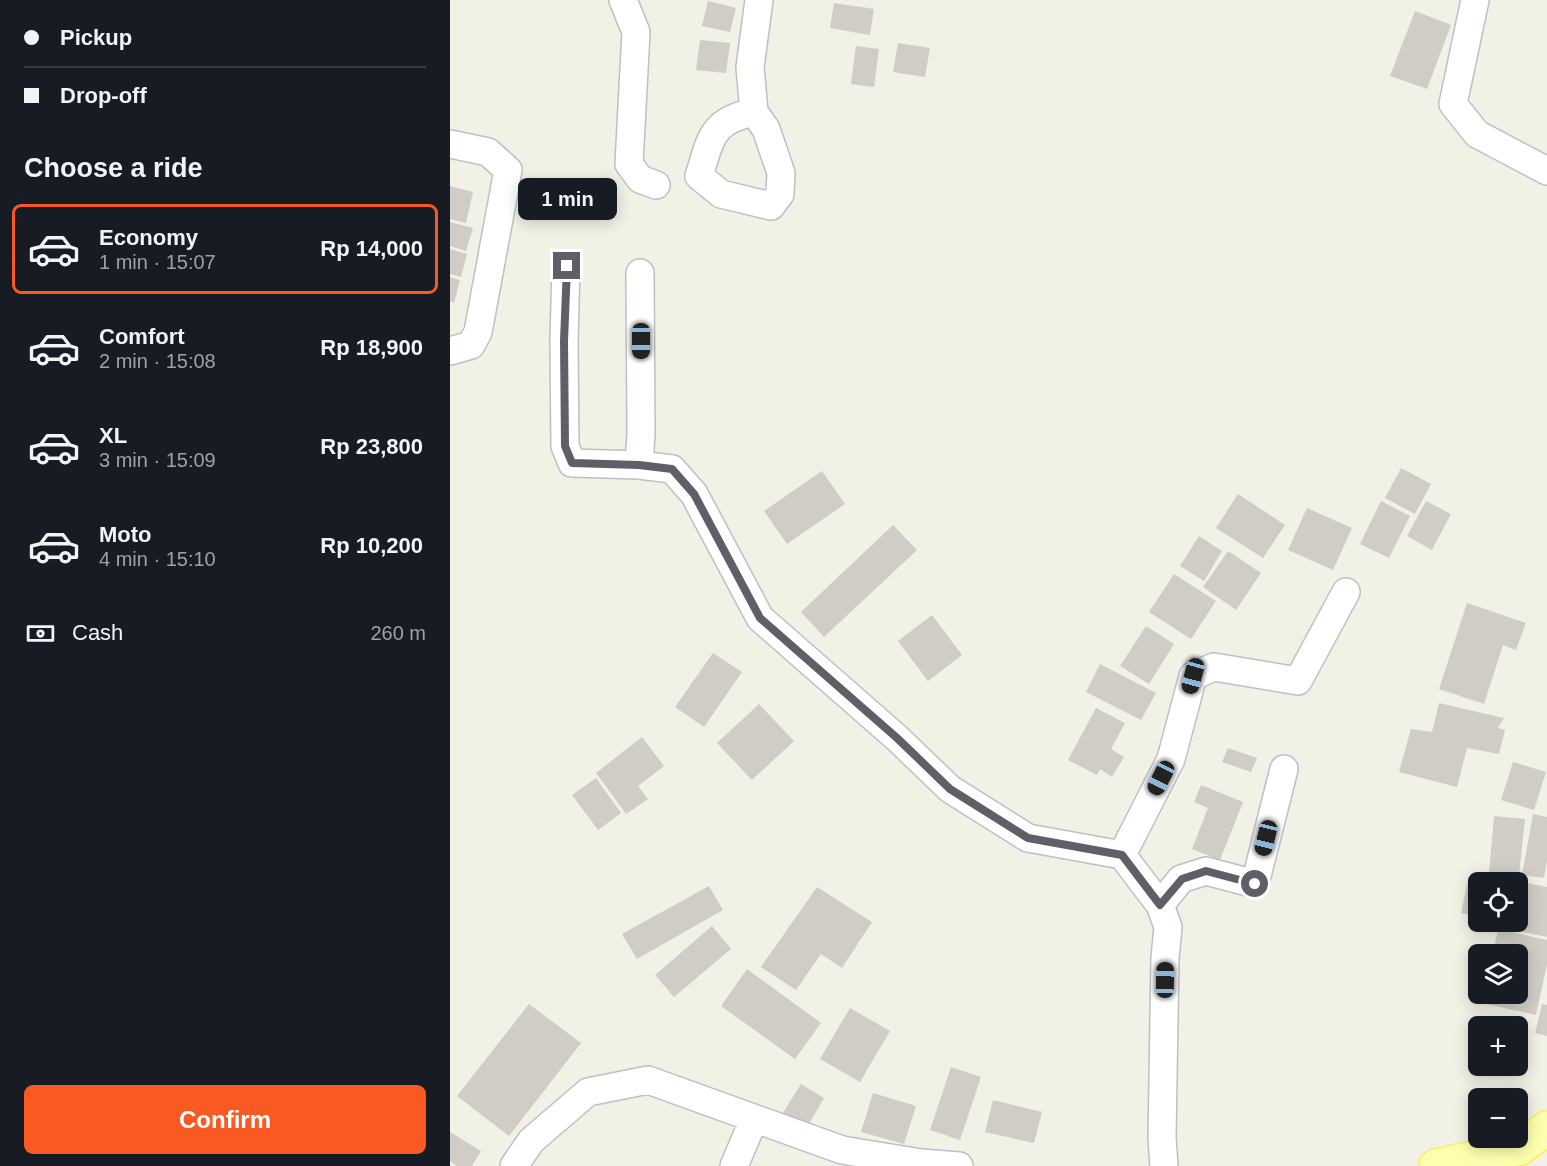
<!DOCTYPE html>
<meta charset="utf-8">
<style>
:root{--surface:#171b24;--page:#242831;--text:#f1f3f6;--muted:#9ea1a6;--line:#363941;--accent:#fb5922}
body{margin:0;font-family:Helvetica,sans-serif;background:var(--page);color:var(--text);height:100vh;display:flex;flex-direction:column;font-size:22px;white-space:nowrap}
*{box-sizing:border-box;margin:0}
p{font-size:20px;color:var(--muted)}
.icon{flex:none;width:33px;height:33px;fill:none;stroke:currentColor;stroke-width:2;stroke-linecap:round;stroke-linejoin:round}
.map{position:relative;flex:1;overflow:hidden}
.sheet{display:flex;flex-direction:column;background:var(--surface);width:450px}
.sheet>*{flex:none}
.hud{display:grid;align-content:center;height:132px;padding:0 24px;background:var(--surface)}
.buttons{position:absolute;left:1018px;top:872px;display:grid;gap:12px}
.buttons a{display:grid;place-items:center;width:60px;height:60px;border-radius:9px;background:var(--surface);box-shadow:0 3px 15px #0003;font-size:30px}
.end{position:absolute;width:27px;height:27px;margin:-14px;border:8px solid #5e6068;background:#fff;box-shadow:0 0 0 3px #fff}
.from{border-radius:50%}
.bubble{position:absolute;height:42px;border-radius:9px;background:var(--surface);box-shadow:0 3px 15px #0003;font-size:20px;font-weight:800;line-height:42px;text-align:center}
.car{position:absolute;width:18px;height:36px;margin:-18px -9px;border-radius:8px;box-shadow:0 0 4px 2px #0007;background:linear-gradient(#222 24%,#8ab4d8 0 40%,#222 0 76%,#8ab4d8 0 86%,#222 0)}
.hud b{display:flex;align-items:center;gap:21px;height:57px;font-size:22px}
.hud b+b{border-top:2px solid var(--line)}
.hud i{width:15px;height:15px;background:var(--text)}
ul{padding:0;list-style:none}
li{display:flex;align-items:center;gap:18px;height:90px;margin:0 12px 9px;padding:0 12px;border:3px solid transparent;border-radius:9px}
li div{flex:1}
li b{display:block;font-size:22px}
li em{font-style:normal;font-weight:800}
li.on{border-color:var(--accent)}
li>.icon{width:54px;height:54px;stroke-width:1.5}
h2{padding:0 24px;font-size:27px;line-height:72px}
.pay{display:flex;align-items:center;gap:15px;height:66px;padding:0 24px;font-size:22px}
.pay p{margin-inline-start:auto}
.action{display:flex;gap:12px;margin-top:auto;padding:12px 24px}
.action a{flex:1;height:69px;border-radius:9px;background:var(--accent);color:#fff;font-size:24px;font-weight:800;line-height:69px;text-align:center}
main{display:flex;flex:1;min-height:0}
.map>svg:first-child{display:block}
.building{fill:#cfcdc5}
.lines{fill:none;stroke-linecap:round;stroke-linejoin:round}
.minor-casing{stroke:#bebfc6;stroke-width:30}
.major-casing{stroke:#ffed52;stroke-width:36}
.minor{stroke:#fff;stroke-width:27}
.major{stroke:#feffae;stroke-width:33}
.route{stroke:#5e6068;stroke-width:8}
</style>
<main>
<section class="sheet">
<div class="hud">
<b><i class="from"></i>Pickup</b>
<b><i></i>Drop-off</b>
</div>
<h2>Choose a ride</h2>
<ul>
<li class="on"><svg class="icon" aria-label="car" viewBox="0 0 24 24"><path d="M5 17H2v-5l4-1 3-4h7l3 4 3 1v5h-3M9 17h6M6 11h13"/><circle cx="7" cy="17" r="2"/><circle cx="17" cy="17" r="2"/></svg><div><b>Economy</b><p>1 min · 15:07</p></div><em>Rp 14,000</em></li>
<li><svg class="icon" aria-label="car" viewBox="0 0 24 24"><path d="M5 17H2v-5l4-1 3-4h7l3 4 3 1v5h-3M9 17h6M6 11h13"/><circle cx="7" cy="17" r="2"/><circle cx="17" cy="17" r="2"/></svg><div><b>Comfort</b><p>2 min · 15:08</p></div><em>Rp 18,900</em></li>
<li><svg class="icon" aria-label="car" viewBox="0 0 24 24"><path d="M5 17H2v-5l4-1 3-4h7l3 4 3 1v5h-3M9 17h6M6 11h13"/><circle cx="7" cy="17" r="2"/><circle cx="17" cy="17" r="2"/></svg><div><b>XL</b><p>3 min · 15:09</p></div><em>Rp 23,800</em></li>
<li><svg class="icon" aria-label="car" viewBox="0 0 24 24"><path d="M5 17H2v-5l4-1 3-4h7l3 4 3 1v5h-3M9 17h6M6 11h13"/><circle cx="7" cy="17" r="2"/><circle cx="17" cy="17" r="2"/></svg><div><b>Moto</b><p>4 min · 15:10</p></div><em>Rp 10,200</em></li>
</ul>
<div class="pay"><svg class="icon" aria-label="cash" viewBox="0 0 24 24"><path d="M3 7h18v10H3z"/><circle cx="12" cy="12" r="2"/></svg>Cash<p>260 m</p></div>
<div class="action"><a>Confirm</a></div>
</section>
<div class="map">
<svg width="1097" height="1166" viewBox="0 0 1097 1166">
<rect width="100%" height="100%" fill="#f1f1e6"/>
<path class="building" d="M258 1 286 8 280 32 252 26Z
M384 3 424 9 420 35 380 28Z
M965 11 1001 25 977 89 940 76Z
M250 40 280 43 276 73 246 70Z
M448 43 480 48 475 77 443 72Z
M406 46 429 49 424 87 401 84Z
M0 186 23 192 16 223 0 219Z
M0 222 23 228 16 251 0 246Z
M0 249 17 254 11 277 0 274Z
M0 277 10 280 4 303 0 301Z
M951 468 981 484 965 514 935 498Z
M372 471 395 504 337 544 314 511Z
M788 494 835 525 813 558 766 528Z
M931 501 960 516 939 558 910 544Z
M976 501 1001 514 982 550 957 536Z
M857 508 902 528 883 570 838 550Z
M443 525 467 550 374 637 351 612Z
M749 536 772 551 754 581 730 566Z
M778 551 811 573 786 610 753 587Z
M724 574 766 601 741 639 699 612Z
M1017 603 1076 623 1066 650 1053 645 1034 704 989 689Z
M482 615 512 655 478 681 448 641Z
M696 626 724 644 699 684 670 666Z
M263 653 292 672 254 727 225 707Z
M650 664 706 693 691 720 636 692Z
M989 703 1054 718 1048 728 1055 730 1049 754 1017 748 1007 787 949 772 961 729 982 732Z
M309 704 344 741 302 780 267 743Z
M646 708 675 723 661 749 674 757 662 777 650 769 647 775 618 760Z
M192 737 214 766 188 786 198 799 176 814 146 773Z
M778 748 807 758 801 772 772 762Z
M1063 762 1096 772 1084 810 1051 800Z
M146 778 171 813 148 830 122 795Z
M751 785 793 802 770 860 742 849 758 808 744 802Z
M1083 814 1097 817V860L1094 878 1072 875Z
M1044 816 1075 819 1069 876 1039 873Z
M1018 881 1029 884V917L1011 913Z
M1068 881 1097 887V937L1048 927 1049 921H1068Z
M259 886 273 910 187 959 172 934Z
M367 887 422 922 392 968 371 954 346 990 311 967Z
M262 926 281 949 224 997 205 975Z
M1048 929 1097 940V964L1086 1015 1032 1003 1034 993H1068V954H1043Z
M297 969 371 1023 345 1059 271 1006Z
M79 1004 131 1043 59 1136 7 1096Z
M1092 1004 1097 1005V1036L1085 1033Z
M400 1008 440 1031 410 1082 370 1059Z
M501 1067 531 1077 510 1140 480 1130Z
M351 1084 374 1098 355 1131 331 1116Z
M423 1093 466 1106 454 1144 411 1132Z
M543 1100 592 1112 584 1143 535 1132Z
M0 1132 31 1151 22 1166H7L0 1161Z"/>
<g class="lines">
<defs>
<path id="minor" d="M173 0 186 32 179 164 190 179 206 185
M1025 0 1003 104 1027 134 1097 171
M304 112C261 121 261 138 249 176L271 194 321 206 330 194 331 173 316 129 304 112 300 67 309 0
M0 144 38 152 58 170 28 332 21 345 0 351
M116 266 114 341 115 446 122 463 189 465 222 469 244 494 310 618 447 738 500 789 578 838 672 855
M189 465 191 434 190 273
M710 905 731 879 756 871 805 884 834 769
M64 1166 81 1141 138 1092 198 1080 392 1150 471 1163 509 1166
M284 1166 304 1119
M714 1166 712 1138 715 958 718 927 710 905 672 855 721 759 743 676 764 667 848 681 896 592"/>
<path id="major" d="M986 1166 1070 1148 1097 1128"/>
</defs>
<use href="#minor" class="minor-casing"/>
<use href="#major" class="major-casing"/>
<use href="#minor" class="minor"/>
<use href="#major" class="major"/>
</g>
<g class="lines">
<path class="route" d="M117 266 114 341 115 446 122 463 189 465 222 469 244 494 310 618 447 738 500 789 578 838 672 855 710 905 732 879 756 871 805 884"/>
</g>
</svg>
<div class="buttons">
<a><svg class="icon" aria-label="locate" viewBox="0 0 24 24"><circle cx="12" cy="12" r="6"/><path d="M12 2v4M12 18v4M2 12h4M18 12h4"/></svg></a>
<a><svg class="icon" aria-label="layers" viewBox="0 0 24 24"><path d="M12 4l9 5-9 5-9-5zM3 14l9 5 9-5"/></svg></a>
<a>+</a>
<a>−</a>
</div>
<i class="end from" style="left:805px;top:884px"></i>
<i class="end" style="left:117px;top:266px"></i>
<div class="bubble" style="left:68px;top:178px;width:99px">1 min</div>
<i class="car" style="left:191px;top:341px;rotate:180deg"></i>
<i class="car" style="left:743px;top:676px;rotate:195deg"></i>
<i class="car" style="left:711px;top:778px;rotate:207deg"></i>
<i class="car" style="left:816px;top:838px;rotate:194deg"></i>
<i class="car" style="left:715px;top:980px;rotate:1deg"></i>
</div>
</main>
